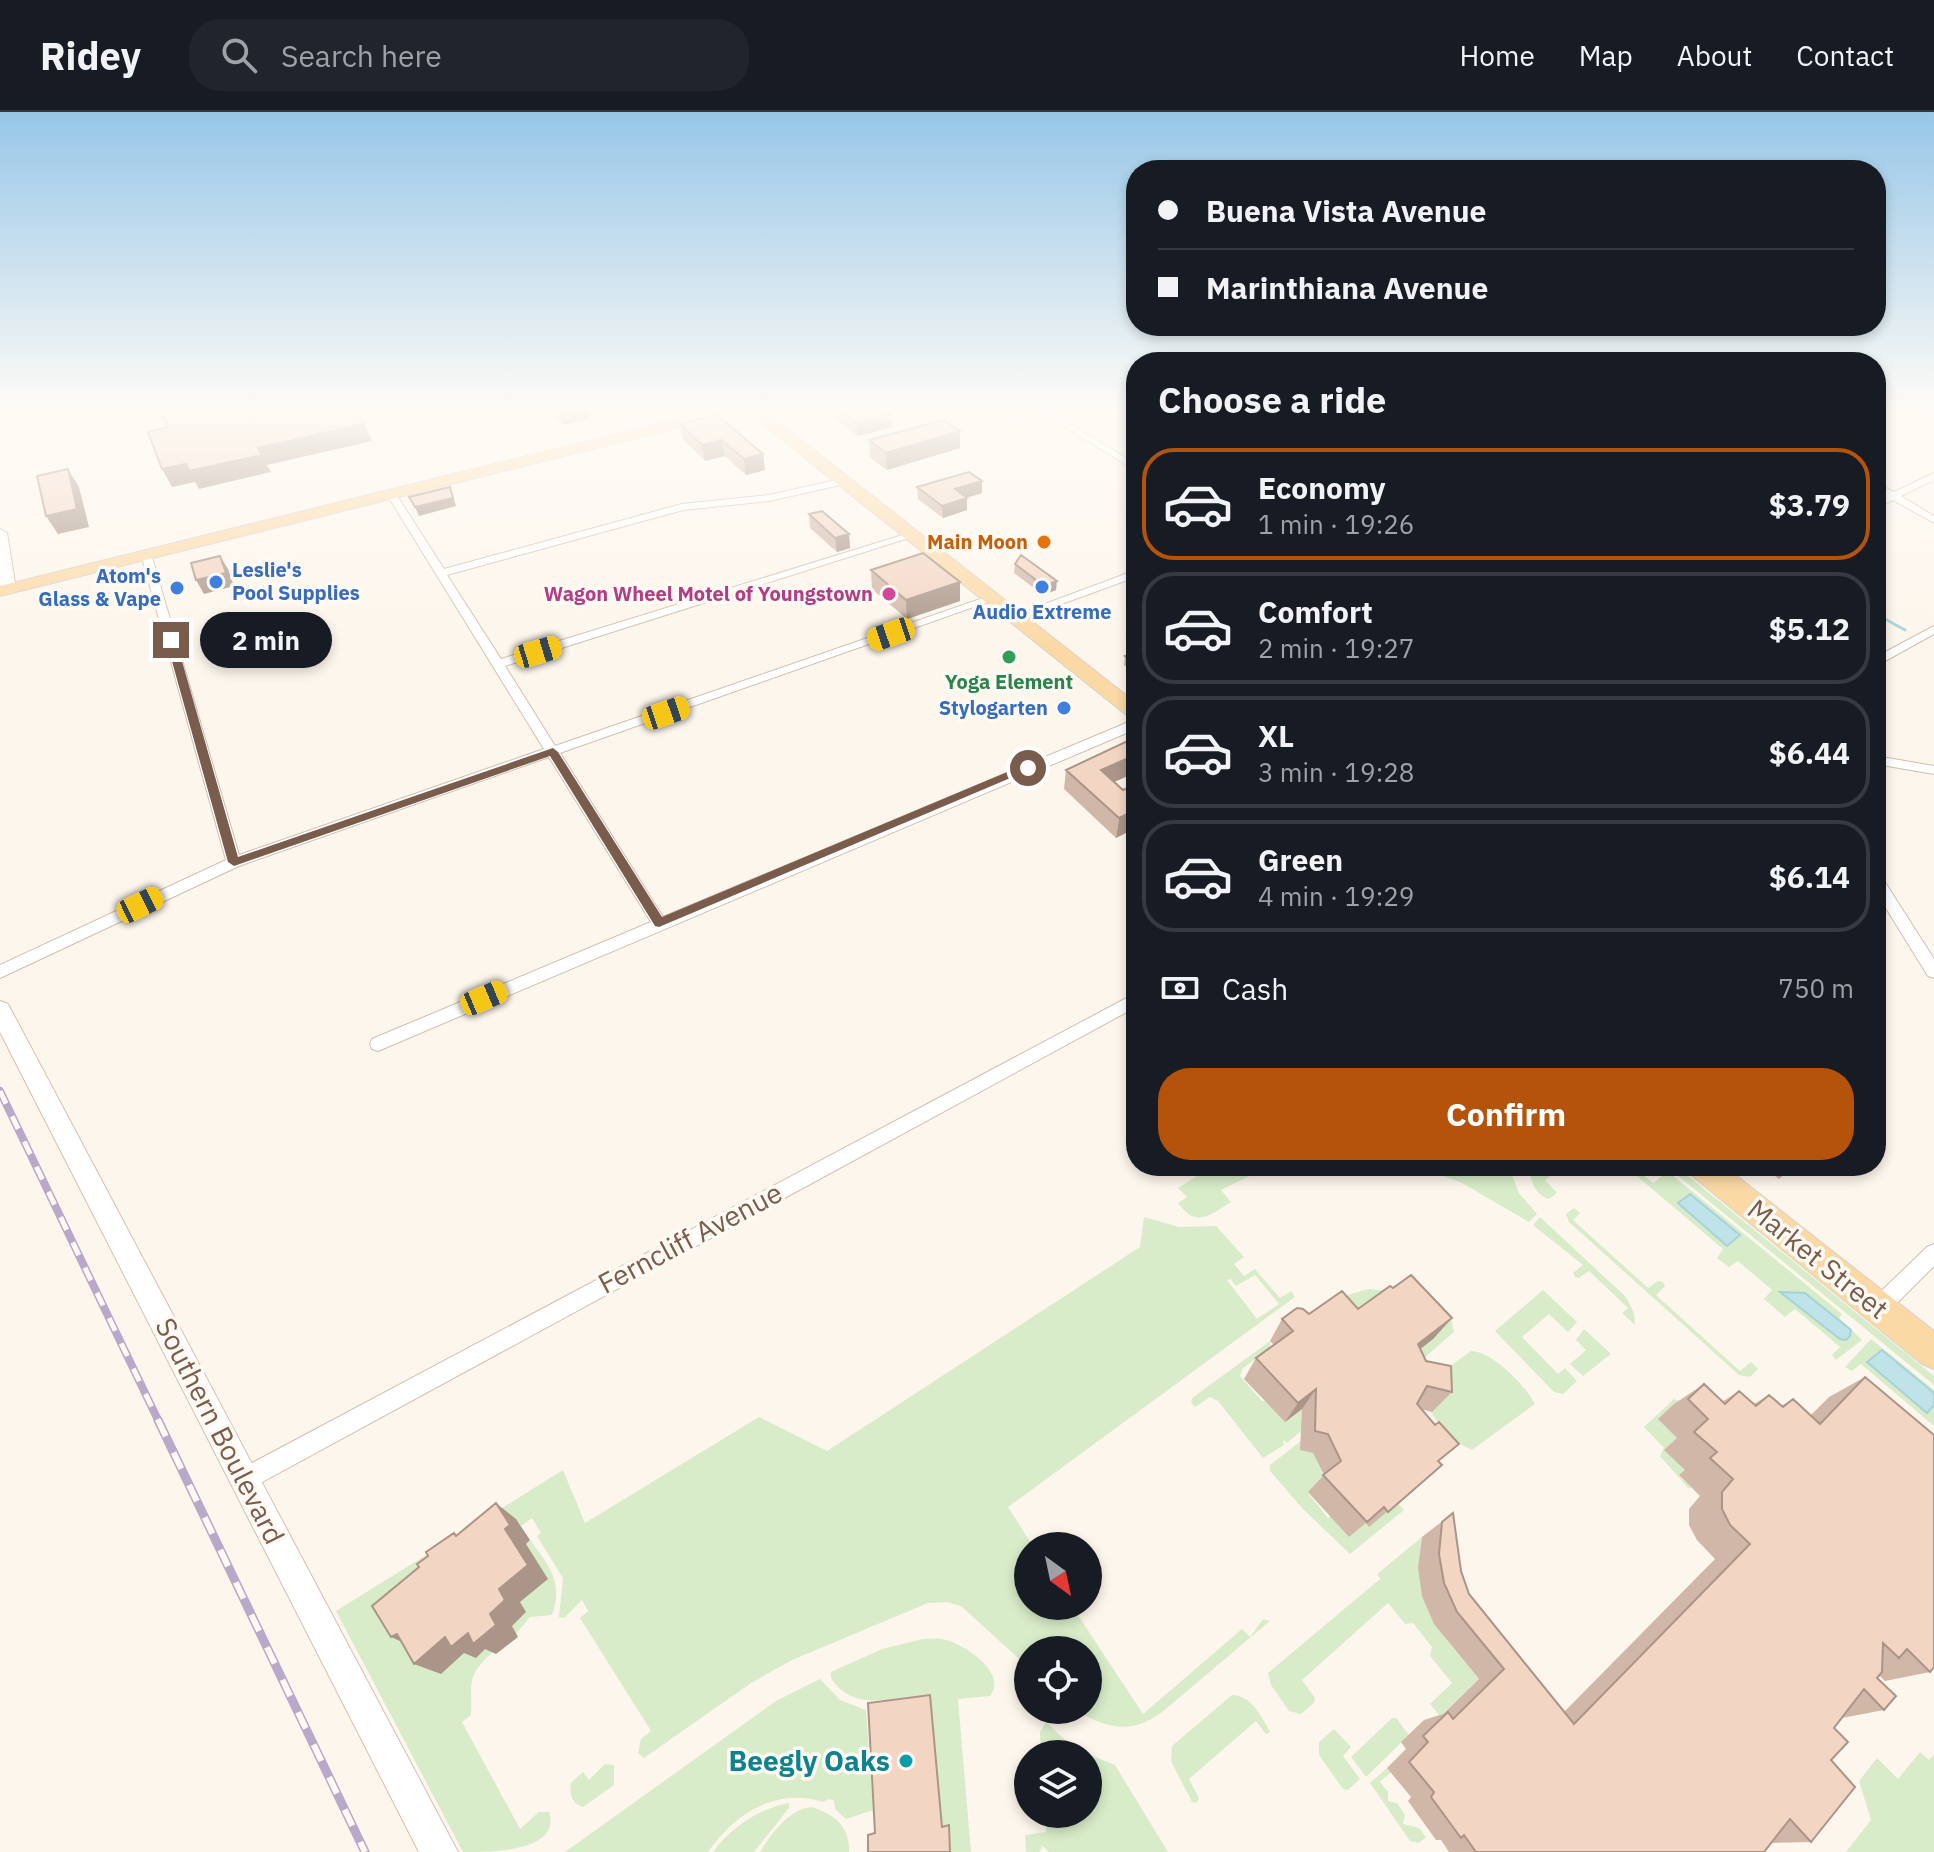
<!DOCTYPE html>
<meta charset="utf-8">
<style>
:root{--surface:#171b24;--page:#20242c;--text:#f1f3f6;--muted:#9ea1a6;--line:#363941;--accent:#b45309}
body{margin:0;font-family:"IBM Plex Sans",sans-serif;background:var(--page);color:var(--text);height:100vh;display:flex;flex-direction:column;font-size:30px;white-space:nowrap}
*{box-sizing:border-box;margin:0}
p{font-size:26px;color:var(--muted)}
.icon{flex:none;width:44px;height:44px;fill:none;stroke:currentColor;stroke-width:2;stroke-linecap:round;stroke-linejoin:round}
.map{position:relative;flex:1;overflow:hidden}
.panel{position:absolute;left:1126px;top:240px;width:760px;height:824px;display:flex;flex-direction:column;background:var(--surface);border-radius:32px;box-shadow:0 4px 12px #0003}
.panel>*{flex:none}
.hud{position:absolute;left:1126px;top:48px;width:760px;height:176px;border-radius:32px;box-shadow:0 4px 12px #0003;display:grid;align-content:center;height:176px;padding:0 32px;background:var(--surface)}
.needle{width:52px;rotate:147deg}
.buttons{position:absolute;left:1014px;top:1420px;display:grid;gap:16px}
.buttons a{display:grid;place-items:center;width:88px;height:88px;border-radius:50%;background:var(--surface);box-shadow:0 4px 12px #0003;font-size:40px}
.end{position:absolute;width:36px;height:36px;margin:-18px;border:10px solid #7a5c4d;background:#fff;box-shadow:0 0 0 4px #fff}
.from{border-radius:50%}
.bubble{position:absolute;height:56px;border-radius:28px;background:var(--surface);box-shadow:0 4px 12px #0003;font-size:26px;font-weight:800;line-height:56px;text-align:center}
.car{position:absolute;width:24px;height:48px;margin:-24px -12px;border-radius:10px;box-shadow:0 0 6px 2px #0007;background:linear-gradient(#f5c518 24%,#345 0 40%,#f5c518 0 76%,#345 0 86%,#f5c518 0)}
.hud b{display:flex;align-items:center;gap:28px;height:76px;font-size:30px}
.hud b+b{border-top:2px solid var(--line)}
.hud i{width:20px;height:20px;background:var(--text)}
ul{padding:0;list-style:none}
li{display:flex;align-items:center;gap:24px;height:112px;margin:0 16px 12px;padding:0 16px;border:4px solid var(--line);border-radius:32px}
li div{flex:1}
li b{display:block;font-size:30px}
li em{font-style:normal;font-weight:800}
li.on{border-color:var(--accent)}
li>.icon{width:72px;height:72px;stroke-width:1.5}
h2{padding:0 32px;font-size:36px;line-height:96px}
.pay{display:flex;align-items:center;gap:20px;height:88px;padding:0 32px;font-size:30px}
.pay p{margin-inline-start:auto}
.action{display:flex;gap:16px;margin-top:auto;padding:16px 32px}
.action a{flex:1;height:92px;border-radius:32px;background:var(--accent);color:#fff;font-size:32px;font-weight:800;line-height:92px;text-align:center}
header{display:flex;align-items:center;gap:48px;box-sizing:border-box;height:112px;padding:0 40px;background:var(--surface);border-bottom:2px solid var(--line)}
header strong{font-size:38px}
nav{display:flex;gap:44px;margin-inline-start:auto;font-size:28px}
.search{width:560px;height:72px;background:var(--page);display:flex;align-items:center;gap:20px;box-sizing:border-box;padding:0 28px;border-radius:32px;color:var(--muted);font-size:30px}
.map>svg:first-child{display:block}
.green{fill:#d8ecc9;fill-rule:evenodd}
.water{fill:#bfe3e8;stroke:#a5d3da;stroke-width:2}
.lines{fill:none;stroke-linecap:round;stroke-linejoin:round}
.stream{stroke:#a5d3da;stroke-width:3}
.street-casing{stroke:#d1beb0;stroke-width:2}
.secondary-casing{stroke:#d6c0b0;stroke-width:2}
.primary-casing{stroke:#dad1cd;stroke-width:2}
.street{fill:#fff;fill-rule:evenodd}
.secondary{fill:#fff;fill-rule:evenodd}
.primary{fill:#fbd9a5;fill-rule:evenodd}
.rail-far1-casing{stroke:#b9a8c9;stroke-width:8}
.rail-casing{stroke:#b9a8c9;stroke-width:9}
.rail-far1{stroke:#fffaf3;stroke-width:5;stroke-dasharray:14;stroke-linecap:butt}
.rail{stroke:#fffaf3;stroke-width:6;stroke-dasharray:18;stroke-linecap:butt}
.wall{fill:#d1b7a8}
.shaded-wall{fill:#aa9588}
.building{fill:#f3d5c3;stroke:#aa9588;stroke-width:2}
.route{fill:#7a5c4d}
.food-dot{fill:#e8710a;stroke:#fffaf3;stroke-width:3}
.shop-dot{fill:#3f7fe0;stroke:#fffaf3;stroke-width:3}
.hotel-dot{fill:#d1479c;stroke:#fffaf3;stroke-width:3}
.leisure-dot{fill:#2e9e5b;stroke:#fffaf3;stroke-width:3}
.culture-dot{fill:#0f9aa8;stroke:#fffaf3;stroke-width:3}
.labels{text-anchor:middle;stroke-width:7;stroke-linejoin:round;paint-order:stroke}
.far-food-label{font-size:20px;font-weight:bold;fill:#c56008;stroke:#fffaf3;text-anchor:end}
.far-shop-label{font-size:20px;font-weight:bold;fill:#366cbe;stroke:#fffaf3;text-anchor:end}
.far-hotel-label{font-size:20px;font-weight:bold;fill:#b23c85;stroke:#fffaf3;text-anchor:end}
.far-leisure-label{font-size:20px;font-weight:bold;fill:#27864d;stroke:#fffaf3}
.near-street-label{font-size:28px;fill:#7a5c4d;stroke:#fffaf3}
.near-culture-label{font-size:28px;font-weight:bold;fill:#0d838f;stroke:#fffaf3;text-anchor:end}
</style>
<header>
<strong>Ridey</strong>
<div class="search"><svg class="icon" aria-label="search" viewBox="0 0 24 24"><circle cx="10" cy="10" r="6"/><path d="M15 15l6 6"/></svg>Search here</div>
<nav><a>Home</a><a>Map</a><a>About</a><a>Contact</a></nav>
</header>
<div class="map">
<svg width="1934" height="1740" viewBox="0 0 1934 1740">
<rect width="100%" height="100%" fill="#fdf6ec"/>
<path class="green" d="M1213 1054H1269L1221 1078 1231 1090C1208 1104 1197 1116 1178 1091L1187 1085 1178 1076Z
M1417 1054H1508L1519 1081 1537 1102 1529 1110 1462 1071Z
M1529 1054H1565L1545 1068 1557 1081 1549 1087C1535 1083 1530 1068 1529 1054Z
M1625 1054H1633L1653 1071 1665 1062 1656 1054H1661L1842 1202 1839 1206 1862 1228 1836 1248 1832 1243 1840 1235 1795 1197 1785 1205 1764 1187 1772 1178 1738 1149 1729 1155 1717 1146 1723 1137Z
M1666 1054H1676L1934 1264V1273Z
M1574 1096 1580 1101 1573 1108 1648 1176 1658 1169 1663 1170 1665 1174 1656 1183 1740 1259 1751 1250 1758 1257 1750 1265 1739 1263 1569 1110 1566 1102Z
M1144 1105 1179 1115 1216 1114 1244 1145 1234 1152 1244 1164 1255 1157 1280 1186 1291 1179 1295 1185 1008 1395 1033 1434H1028V1494H1072L1143 1602 1242 1517 1250 1525 1263 1507 1270 1509 1161 1601C1130 1623 1106 1616 1075 1598H1088V1538H1028V1555L961 1494 947 1490 928 1491 792 1548 751 1571 644 1646 638 1641 641 1627 651 1619 580 1506 588 1499 582 1488 564 1506 559 1505 563 1466 537 1424 541 1421 532 1406 521 1414 516 1408 469 1536 491 1533 494 1539C466 1565 472 1567 471 1603L462 1610 520 1717 539 1700H549C562 1740 489 1740 463 1740L336 1499 563 1358 585 1411 759 1305 827 1339 1140 1135ZM1255 1163 1279 1192 1257 1207 1227 1168 1230 1167 1236 1174Z
M1540 1105 1626 1185 1634 1201 1635 1213 1622 1201 1628 1196 1589 1159 1579 1166 1575 1165 1573 1161 1583 1153 1533 1113Z
M1368 1177 1401 1180 1451 1206 1454 1220 1423 1247 1357 1209 1344 1184Z
M1543 1178 1577 1210 1568 1220 1549 1202 1522 1225 1558 1262 1565 1256 1577 1269 1563 1282 1554 1280 1495 1219Z
M1584 1217 1611 1242 1583 1264 1570 1252 1586 1238 1576 1228Z
M1871 1227 1934 1278V1281L1882 1239 1927 1301 1934 1293V1314L1861 1252 1852 1259 1845 1255Z
M1270 1229V1237L1243 1256 1240 1264 1262 1289 1312 1283 1301 1319 1287 1331 1283 1327 1284 1333 1263 1346 1218 1289 1210 1285 1195 1295 1191 1290 1192 1286Z
M1471 1239C1492 1239 1526 1274 1535 1292L1472 1338 1449 1326 1430 1299 1434 1266Z
M1674 1287 1679 1289 1677 1326 1685 1358 1679 1364 1691 1375 1689 1377 1660 1344 1664 1336 1644 1315Z
M1301 1329V1338L1313 1341 1325 1366 1308 1381 1328 1406 1332 1403 1349 1425 1394 1387 1404 1398 1350 1442 1303 1397 1270 1359V1353Z
M1422 1425C1412 1495 1437 1515 1479 1567L1440 1604 1430 1592 1452 1571 1430 1544 1432 1535 1413 1511 1405 1512 1388 1491 1302 1568 1315 1586 1314 1591 1301 1602 1289 1599 1271 1573 1268 1561 1380 1467 1377 1462Z
M530 1428C549 1453 564 1471 552 1503L530 1505 516 1522 512 1514 526 1500 520 1490 547 1467 526 1432Z
M923 1527C929 1527 936 1526 942 1527 962 1530 1009 1561 990 1584L958 1587 971 1740H951L950 1716H943L931 1589 909 1592 907 1585C878 1590 849 1594 831 1566V1560L882 1537Z
M820 1567 840 1588 866 1598 873 1698 846 1707 835 1697 834 1688 828 1687 824 1690C776 1675 735 1701 708 1740H565L776 1589Z
M1232 1583C1251 1583 1262 1605 1270 1620L1266 1622 1256 1609 1189 1667 1199 1686 1196 1691 1192 1690 1171 1649 1172 1634Z
M1392 1606H1396L1409 1623 1366 1665 1351 1645Z
M1046 1610 1064 1627 1087 1642H1041L1040 1620Z
M1334 1617 1351 1635 1343 1644 1360 1667 1348 1678 1343 1677 1319 1643V1630Z
M1920 1640 1929 1648 1934 1643V1740H1846L1871 1708 1859 1669 1877 1646 1898 1667Z
M1088 1642 1115 1653 1168 1740H1049L1043 1734 1039 1740H1026L1025 1723 1046 1720 1045 1702H1088Z
M605 1652 614 1653V1673L583 1695C572 1692 569 1682 571 1671L583 1660 589 1668Z
M1387 1656 1391 1660 1380 1670 1388 1680V1689L1397 1691 1405 1703 1403 1712 1419 1716 1426 1725 1419 1731 1410 1729 1370 1671Z
M789 1691V1696L754 1740H713C732 1715 758 1697 789 1691Z
M811 1695C835 1702 850 1715 849 1740H760C772 1721 788 1698 811 1695Z"/>
<path class="water" d="M1690 1082 1740 1123 1727 1134 1678 1091Z
M1780 1180 1805 1181 1851 1218 1850 1224 1846 1228 1840 1227Z
M1882 1238 1934 1281V1293L1927 1301 1867 1250Z"/>
<g class="lines">
<path class="stream" d="M1876 502 1905 518"/>
<defs>
<path id="street" d="M1031 294H1041L1136 352V359Z
M1934 361V368L1901 384 1934 404V411L1893 388 1876 396V389L1886 384 1876 378V371L1894 380Z
M846 366 851 369 849 371 769 389 683 398 447 463 501 547 909 421 918 423 505 554 555 634 989 484 999 486 560 641 663 805 1131 609 1136 608V617L378 939 372 937 370 932 372 927 651 810 549 645 239 754 0 866V853L226 748 141 442 142 440 151 442 239 743 544 637 386 381 388 379H394L444 457 682 392 769 383Z
M1136 458V465L1020 507 1010 505Z
M1934 514V522L1876 554V545Z
M1876 644 1934 654V662L1876 652Z
M1876 763 1881 764 1934 847V866L1928 864 1876 780Z
M1136 881V895L253 1375 245 1378 237 1375 234 1367 237 1359Z
M1934 1132V1154L1885 1203 1878 1206 1871 1203 1868 1196 1871 1189 1927 1135Z"/>
<path id="secondary" d="M1916 294H1934V302Z
M0 417 7 421 16 477 8 482 3 480 0 474Z
M0 889 8 892 458 1740H419L0 920Z"/>
<path id="primary" d="M729 294H758L1136 591V607L1129 605 746 299 0 484V474Z
M1687 1054H1724L1934 1219V1257L1922 1252 1691 1063Z"/>
</defs>
<use href="#street" class="street-casing"/>
<use href="#secondary" class="secondary-casing"/>
<use href="#primary" class="primary-casing"/>
<use href="#street" class="street"/>
<use href="#secondary" class="secondary"/>
<use href="#primary" class="primary"/>
<defs>
<path id="rail-far1" d="M0 979 159 1310"/>
<path id="rail" d="M158 1308 365 1740"/>
</defs>
<use href="#rail-far1" class="rail-far1-casing"/>
<use href="#rail" class="rail-casing"/>
<use href="#rail-far1" class="rail-far1"/>
<use href="#rail" class="rail"/>
</g>
<path class="wall" d="M547 294H588L591 304 586 308 564 313 549 301Z
M831 294H880L891 302 892 315 858 324 832 304Z
M680 312 763 342 765 358 746 363 725 344 705 349 683 328Z
M869 328 960 336 887 358 870 346Z
M917 375 982 381 967 386V398L943 406 918 387Z
M809 402 849 422 850 436 837 440 810 416Z
M1015 452 1056 478 1043 483 1014 461Z
M871 458 960 489 907 507 872 477Z
M1136 540V562L1124 553 1125 544Z
M1136 625V669L1130 663 1114 670 1123 678 1116 726 1064 677 1066 658Z
M1762 1054H1794L1779 1067Z
M1393 1176 1452 1206 1433 1227 1420 1237 1426 1249 1452 1280 1432 1300 1421 1297 1439 1350 1442 1353 1369 1415 1366 1411 1349 1425 1308 1380 1324 1363 1313 1341 1300 1338 1302 1297 1285 1310 1244 1267 1256 1246 1274 1233 1270 1229 1282 1207 1309 1202 1358 1197Z
M1865 1265 1930 1560 1885 1569 1879 1563 1877 1566 1884 1598 1842 1606 1834 1616 1831 1648 1811 1730 1771 1731 1764 1740H1449L1441 1728H1436L1408 1689 1411 1685 1387 1656 1406 1637 1401 1630 1424 1608 1443 1602 1479 1567 1434 1512 1422 1484 1418 1456 1422 1425 1453 1401 1461 1459 1469 1482 1564 1600 1715 1447 1697 1428 1689 1413V1397L1700 1384 1679 1363 1685 1358 1664 1338 1677 1326 1658 1307 1674 1292 1704 1272 1722 1290 1739 1279 1754 1292 1769 1283 1781 1294 1793 1287 1811 1303 1829 1285Z"/>
<path class="shaded-wall" d="M123 294H157L127 300Z
M584 294H588L591 304 586 308 564 313 560 300Z
M891 302 892 315 858 324 857 311Z
M364 312 372 329 267 353 271 360 199 377 195 370 172 375 162 357Z
M960 319V336L887 358 886 341Z
M722 328 725 344 705 349 702 333Z
M763 342 765 358 746 363 744 347Z
M68 357 79 375 89 415 58 422 46 404Z
M982 369V381L955 389V377Z
M450 375 456 394 419 404 415 395Z
M967 386V398L943 406 942 394Z
M849 422 850 436 837 440 835 426Z
M220 444 228 457 234 474 204 482 196 468Z
M1057 469 1056 478 1043 483 1044 474Z
M960 470V489L907 507 906 488Z
M1133 644 1130 663 1098 677 1101 658Z
M1136 698V716L1116 726 1119 706Z
M1452 1206 1433 1227 1400 1253 1418 1232Z
M1316 1277 1302 1297 1285 1310 1298 1291Z
M496 1391 516 1407 530 1428 526 1432 548 1467 520 1490 526 1500 512 1514 518 1525 496 1542 485 1537 476 1546 464 1541 441 1562 414 1552 445 1525 490 1502 499 1477 505 1417Z
M397 1522 418 1537 391 1525Z"/>
<path class="building" d="M159 294H353L364 312 258 336 262 343 189 359 186 352 162 357 148 320 168 315Z
M552 294H584L560 300Z
M835 294H880L891 302 857 311Z
M717 303 763 342 744 347 722 328 702 333 680 312Z
M943 308 960 319 886 341 869 328Z
M68 357 77 397 46 404 37 364Z
M969 360 982 369 955 377 967 386 942 394 917 375Z
M450 375 453 386 415 395 409 385Z
M822 399 849 422 835 426 809 402Z
M923 441 960 470 906 488 871 458Z
M1021 443 1057 469 1044 474 1015 452Z
M220 444 226 461 196 468 191 451Z
M1136 540V552L1125 544Z
M1136 625V647L1133 644 1101 658 1123 678 1136 673V698L1119 706 1066 658Z
M1411 1163 1452 1206 1418 1232 1426 1249 1451 1254 1452 1280 1427 1274 1417 1292 1435 1313 1439 1310 1459 1332 1438 1349 1442 1353 1388 1400 1384 1395 1367 1410 1323 1363 1341 1349 1328 1322 1315 1319 1316 1277 1298 1291 1256 1246 1293 1219 1282 1207 1297 1196 1303 1197 1309 1202 1342 1179 1358 1197 1390 1174 1393 1176Z
M1865 1265 1934 1323V1555L1930 1560 1907 1537 1899 1546 1883 1531 1882 1560 1877 1566 1896 1584 1884 1598 1864 1577 1834 1616 1848 1630 1831 1648 1855 1675 1811 1730 1790 1707 1764 1740H1476L1464 1723 1461 1726 1431 1685 1434 1680 1409 1650 1428 1630 1423 1624 1448 1600 1453 1607 1504 1557 1457 1500 1444 1471 1439 1442 1442 1410 1453 1401 1461 1459 1469 1482 1574 1612 1750 1432 1730 1413 1722 1397V1380L1733 1367 1710 1346 1717 1340 1694 1320 1708 1307 1688 1287 1704 1272 1725 1292 1739 1279 1756 1294 1769 1283 1783 1295 1793 1287 1820 1312Z
M496 1391 510 1413 505 1417 528 1453 499 1477 505 1488 490 1502 496 1513 473 1532 468 1521 451 1535 445 1525 414 1552 397 1522 391 1525 372 1494 419 1455 417 1452 428 1444 426 1440 454 1421 456 1424Z
M930 1583 942 1715 949 1713 950 1740H868V1723L875 1721 868 1591Z"/>
<linearGradient id="sky" x2="0" y2="1"><stop stop-color="#97c7e8"/><stop offset="0.55" stop-color="#fefbf6"/><stop offset="1" stop-color="#fefbf6" stop-opacity="0"/></linearGradient>
<rect width="1934" height="538" fill="url(#sky)"/>
<path class="route" d="M171 525 176 528 238 745 553 636 558 640 662 805 1024 653 1034 656 659 815 655 814 550 644 234 754 228 750 166 528Z"/>
<circle class="food-dot" cx="1044" cy="430" r="8"/>
<g class="shop-dot">
<circle cx="216" cy="470" r="8"/>
<circle cx="1042" cy="475" r="8"/>
<circle cx="177" cy="476" r="8"/>
<circle cx="1064" cy="596" r="8"/>
</g>
<circle class="hotel-dot" cx="889" cy="482" r="8"/>
<circle class="leisure-dot" cx="1009" cy="545" r="8"/>
<circle class="culture-dot" cx="906" cy="1649" r="8"/>
<g class="labels">
<g class="far-food-label">
<text x="1028" y="437">Main Moon</text>
</g>
<g class="far-shop-label">
<text x="232" y="465" text-anchor="start">Leslie's<tspan x="232" dy="23">Pool Supplies</tspan></text>
<text x="161" y="471">Atom's<tspan x="161" dy="23">Glass &amp; Vape</tspan></text>
<text x="1042" y="507" text-anchor="middle">Audio Extreme</text>
<text x="1048" y="603">Stylogarten</text>
</g>
<g class="far-hotel-label">
<text x="873" y="489">Wagon Wheel Motel of Youngstown</text>
</g>
<g class="far-leisure-label">
<text x="1009" y="577">Yoga Element</text>
</g>
<g class="near-street-label">
<text transform="translate(690 1126) rotate(-28)" y="10">Ferncliff Avenue</text>
<text transform="translate(1818 1147) rotate(39)" y="10">Market Street</text>
<text transform="translate(220 1319) rotate(63)" y="10">Southern Boulevard</text>
</g>
<g class="near-culture-label">
<text x="890" y="1659">Beegly Oaks</text>
</g>
</g>
</svg>
<div class="buttons">
<a><svg class="needle" viewBox="-14 -14 28 28"><path d="M0-13l5 13h-10z" fill="#e53935"/><path d="M0 13l5-13h-10z" fill="#9ea1a6"/></svg></a>
<a><svg class="icon" aria-label="locate" viewBox="0 0 24 24"><circle cx="12" cy="12" r="6"/><path d="M12 2v4M12 18v4M2 12h4M18 12h4"/></svg></a>
<a><svg class="icon" aria-label="layers" viewBox="0 0 24 24"><path d="M12 4l9 5-9 5-9-5zM3 14l9 5 9-5"/></svg></a>
</div>
<i class="end from" style="left:1028px;top:656px"></i>
<i class="end" style="left:171px;top:528px"></i>
<div class="bubble" style="left:200px;top:500px;width:132px">2 min</div>
<i class="car" style="left:891px;top:522px;rotate:251deg"></i>
<i class="car" style="left:538px;top:540px;rotate:73deg"></i>
<i class="car" style="left:666px;top:601px;rotate:71deg"></i>
<i class="car" style="left:140px;top:793px;rotate:64deg"></i>
<i class="car" style="left:484px;top:886px;rotate:67deg"></i>
<div class="hud">
<b><i class="from"></i>Buena Vista Avenue</b>
<b><i></i>Marinthiana Avenue</b>
</div>
<section class="panel">
<h2>Choose a ride</h2>
<ul>
<li class="on"><svg class="icon" aria-label="car" viewBox="0 0 24 24"><path d="M5 17H2v-5l4-1 3-4h7l3 4 3 1v5h-3M9 17h6M6 11h13"/><circle cx="7" cy="17" r="2"/><circle cx="17" cy="17" r="2"/></svg><div><b>Economy</b><p>1 min · 19:26</p></div><em>$3.79</em></li>
<li><svg class="icon" aria-label="car" viewBox="0 0 24 24"><path d="M5 17H2v-5l4-1 3-4h7l3 4 3 1v5h-3M9 17h6M6 11h13"/><circle cx="7" cy="17" r="2"/><circle cx="17" cy="17" r="2"/></svg><div><b>Comfort</b><p>2 min · 19:27</p></div><em>$5.12</em></li>
<li><svg class="icon" aria-label="car" viewBox="0 0 24 24"><path d="M5 17H2v-5l4-1 3-4h7l3 4 3 1v5h-3M9 17h6M6 11h13"/><circle cx="7" cy="17" r="2"/><circle cx="17" cy="17" r="2"/></svg><div><b>XL</b><p>3 min · 19:28</p></div><em>$6.44</em></li>
<li><svg class="icon" aria-label="car" viewBox="0 0 24 24"><path d="M5 17H2v-5l4-1 3-4h7l3 4 3 1v5h-3M9 17h6M6 11h13"/><circle cx="7" cy="17" r="2"/><circle cx="17" cy="17" r="2"/></svg><div><b>Green</b><p>4 min · 19:29</p></div><em>$6.14</em></li>
</ul>
<div class="pay"><svg class="icon" aria-label="cash" viewBox="0 0 24 24"><path d="M3 7h18v10H3z"/><circle cx="12" cy="12" r="2"/></svg>Cash<p>750 m</p></div>
<div class="action"><a>Confirm</a></div>
</section>
</div>
